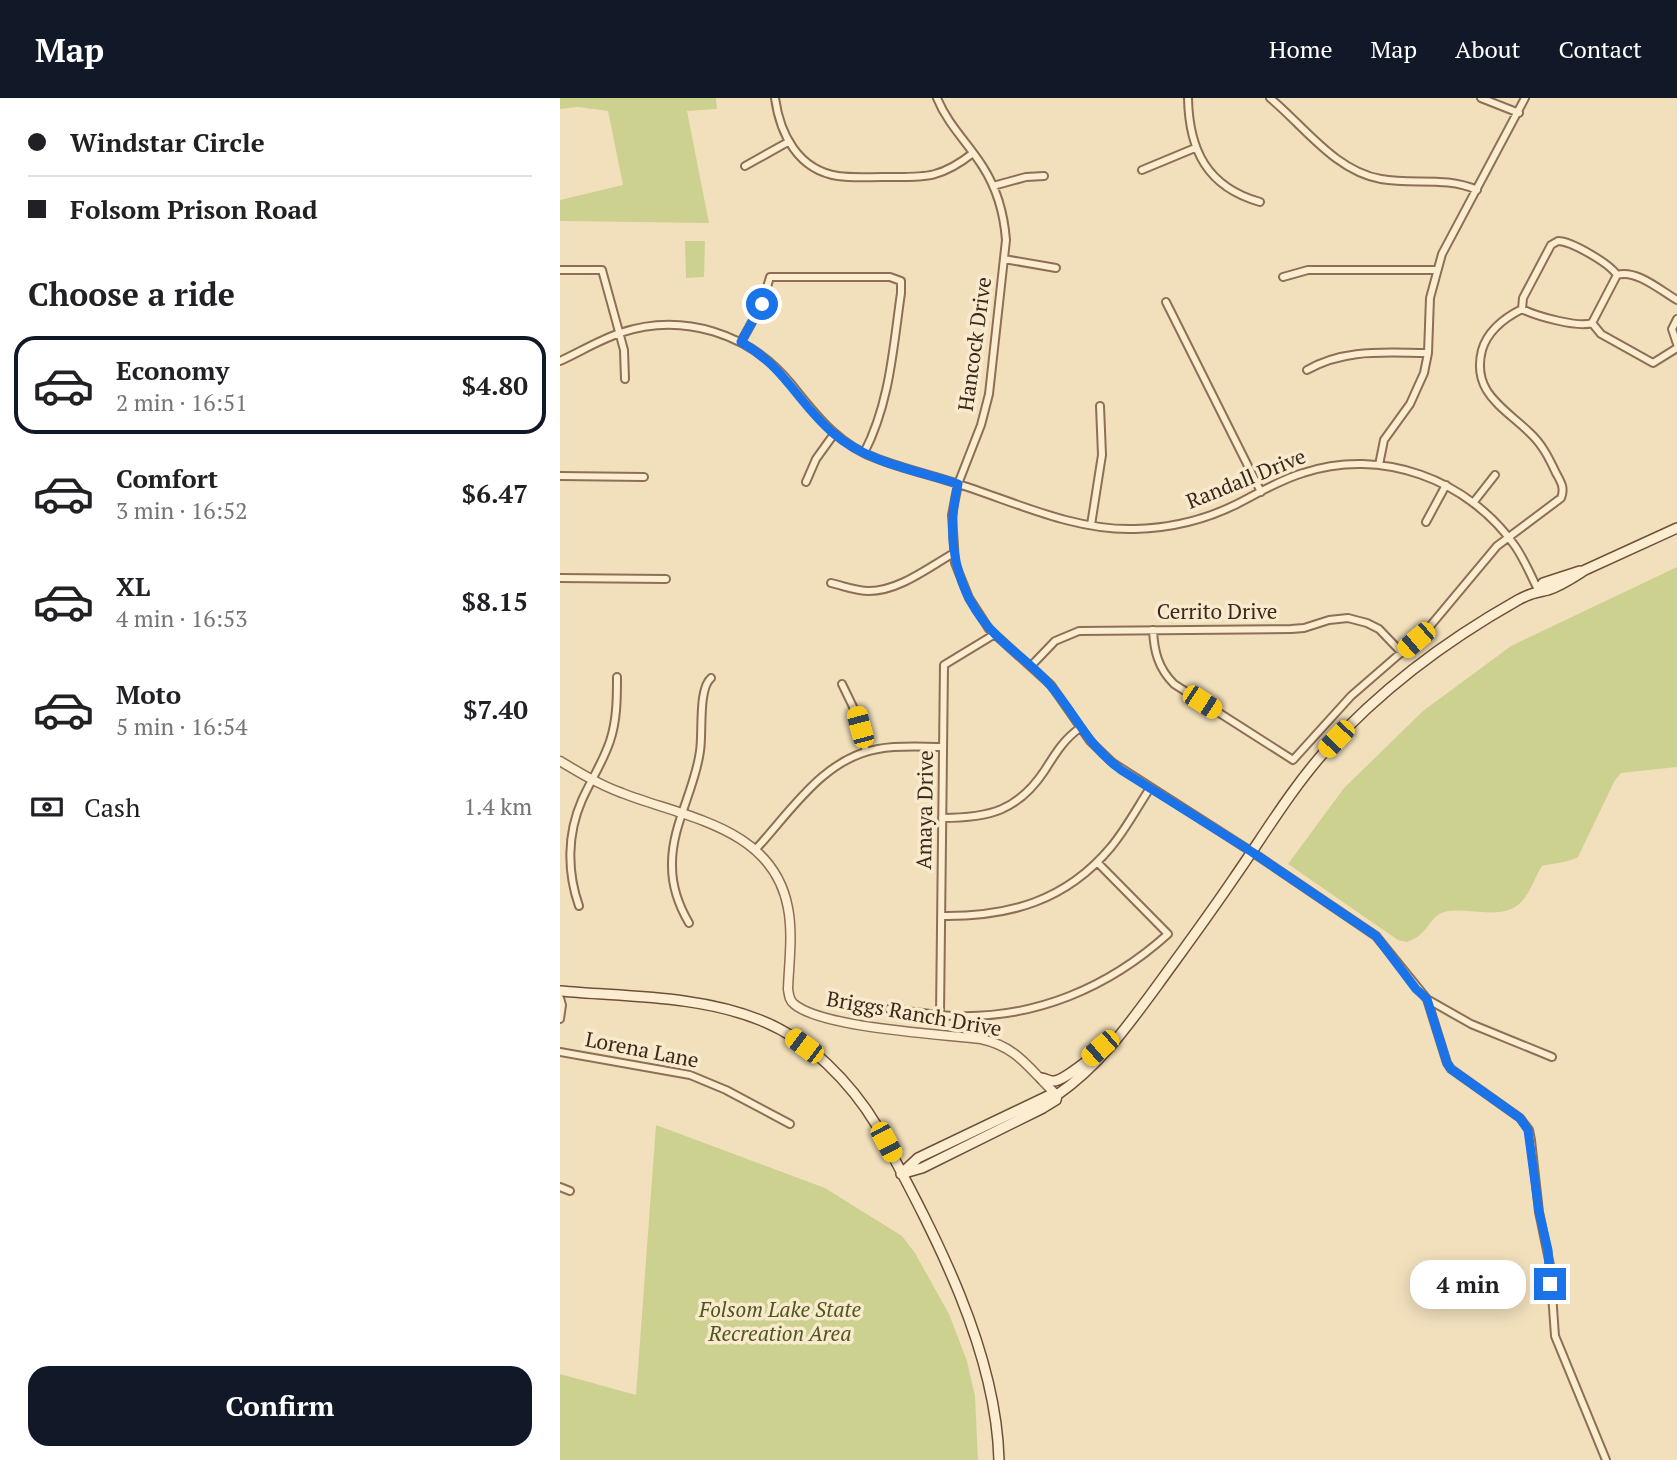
<!DOCTYPE html>
<meta charset="utf-8">
<style>
:root{--surface:#fff;--page:#f2f2f2;--text:#202124;--muted:#757577;--line:#e0e0e0;--accent:#111827}
body{margin:0;font-family:"PT Serif",serif;background:var(--page);color:var(--text);height:100vh;display:flex;flex-direction:column;font-size:26px;white-space:nowrap}
*{box-sizing:border-box;margin:0}
p{font-size:23px;color:var(--muted)}
.icon{flex:none;width:38px;height:38px;fill:none;stroke:currentColor;stroke-width:2;stroke-linecap:round;stroke-linejoin:round}
.map{position:relative;flex:1;overflow:hidden}
.drawer{display:flex;flex-direction:column;background:var(--surface);width:560px}
.drawer>*{flex:none}
.banner{display:grid;align-content:center;height:154px;padding:0 28px;background:var(--surface)}
.end{position:absolute;width:32px;height:32px;margin:-16px;border:9px solid #1a73e8;background:#fff;box-shadow:0 0 0 4px #fff}
.from{border-radius:50%}
.bubble{position:absolute;height:49px;border-radius:21px;background:var(--surface);box-shadow:0 4px 18px #0003;font-size:23px;font-weight:600;line-height:49px;text-align:center}
.car{position:absolute;width:21px;height:42px;margin:-21px -10px;border-radius:9px;box-shadow:0 0 5px 2px #0007;background:linear-gradient(#f5c518 24%,#345 0 40%,#f5c518 0 76%,#345 0 86%,#f5c518 0)}
.banner b{display:flex;align-items:center;gap:24px;height:66px;font-size:26px}
.banner b+b{border-top:2px solid var(--line)}
.banner i{width:18px;height:18px;background:var(--text)}
ul{padding:0;list-style:none}
li{display:flex;align-items:center;gap:21px;height:98px;margin:0 14px 10px;padding:0 14px;border:4px solid transparent;border-radius:21px}
li div{flex:1}
li b{display:block;font-size:26px}
li em{font-style:normal;font-weight:600}
li.on{border-color:var(--accent)}
li>.icon{width:63px;height:63px;stroke-width:1.5}
h2{padding:0 28px;font-size:32px;line-height:84px}
.pay{display:flex;align-items:center;gap:18px;height:77px;padding:0 28px;font-size:26px}
.pay p{margin-inline-start:auto}
.primary-button{display:flex;gap:14px;margin-top:auto;padding:14px 28px}
.primary-button a{flex:1;height:80px;border-radius:21px;background:var(--accent);color:#fff;font-size:28px;font-weight:600;line-height:80px;text-align:center}
header{display:flex;align-items:center;gap:42px;box-sizing:border-box;height:98px;padding:0 35px;background:var(--accent);color:#fff}
header strong{font-size:33px}
nav{display:flex;gap:38px;margin-inline-start:auto;font-size:24px}
main{display:flex;flex:1;min-height:0}
.map>svg:first-child{display:block}
.green{fill:#cdd190}
.lines{fill:none;stroke-linecap:round;stroke-linejoin:round}
.minor-casing{stroke:#8c6f54;stroke-width:10}
.tertiary-casing{stroke:#8c6f54;stroke-width:11}
.secondary-casing{stroke:#6e5038;stroke-width:12}
.minor{stroke:#fcedd1;stroke-width:6}
.tertiary{stroke:#fcedd1;stroke-width:8}
.secondary{stroke:#fcedd1;stroke-width:9}
.route{stroke:#1a73e8;stroke-width:9}
.labels{text-anchor:middle;stroke-width:7;stroke-linejoin:round;paint-order:stroke}
.street-label{font-size:21px;fill:#3a281b;stroke:#f9eace}
.park-label{font-size:21px;font-style:italic;fill:#4d581f;stroke:#f9eace}
</style>
<header>
<strong>Map</strong>
<nav><a>Home</a><a>Map</a><a>About</a><a>Contact</a></nav>
</header>
<main>
<section class="drawer">
<div class="banner">
<b><i class="from"></i>Windstar Circle</b>
<b><i></i>Folsom Prison Road</b>
</div>
<h2>Choose a ride</h2>
<ul>
<li class="on"><svg class="icon" aria-label="car" viewBox="0 0 24 24"><path d="M5 17H2v-5l4-1 3-4h7l3 4 3 1v5h-3M9 17h6M6 11h13"/><circle cx="7" cy="17" r="2"/><circle cx="17" cy="17" r="2"/></svg><div><b>Economy</b><p>2 min · 16:51</p></div><em>$4.80</em></li>
<li><svg class="icon" aria-label="car" viewBox="0 0 24 24"><path d="M5 17H2v-5l4-1 3-4h7l3 4 3 1v5h-3M9 17h6M6 11h13"/><circle cx="7" cy="17" r="2"/><circle cx="17" cy="17" r="2"/></svg><div><b>Comfort</b><p>3 min · 16:52</p></div><em>$6.47</em></li>
<li><svg class="icon" aria-label="car" viewBox="0 0 24 24"><path d="M5 17H2v-5l4-1 3-4h7l3 4 3 1v5h-3M9 17h6M6 11h13"/><circle cx="7" cy="17" r="2"/><circle cx="17" cy="17" r="2"/></svg><div><b>XL</b><p>4 min · 16:53</p></div><em>$8.15</em></li>
<li><svg class="icon" aria-label="car" viewBox="0 0 24 24"><path d="M5 17H2v-5l4-1 3-4h7l3 4 3 1v5h-3M9 17h6M6 11h13"/><circle cx="7" cy="17" r="2"/><circle cx="17" cy="17" r="2"/></svg><div><b>Moto</b><p>5 min · 16:54</p></div><em>$7.40</em></li>
</ul>
<div class="pay"><svg class="icon" aria-label="cash" viewBox="0 0 24 24"><path d="M3 7h18v10H3z"/><circle cx="12" cy="12" r="2"/></svg>Cash<p>1.4 km</p></div>
<div class="primary-button"><a>Confirm</a></div>
</section>
<div class="map">
<svg width="1117" height="1362" viewBox="0 0 1117 1362">
<rect width="100%" height="100%" fill="#f2e0bd"/>
<path class="green" d="M0 0H156L157 11 127 13 149 125 0 123V102L63 87 48 13 18 9 0 11Z
M125 143H145L144 179 126 180Z
M1117 469V669L1061 675 1055 682 1018 759C1007 765 994 765 982 768 975 779 971 793 963 802 944 825 908 808 884 814 869 818 869 837 847 844L838 842 728 766 784 690 863 613 951 548Z
M96 1027 265 1090 342 1138 355 1155 389 1216 407 1263 415 1298 418 1362H0V1276L76 1297Z"/>
<g class="lines">
<defs>
<path id="minor" d="M215 0C220 36 238 72 278 78 292 80 307 79 322 79 363 79 379 82 413 55
M377 0C388 27 408 45 423 69 437 91 444 116 446 142L429 296 421 327 398 386 392 417 395 465 409 500 429 531 491 587 530 643 553 665 692 754 816 838 867 901 887 965 891 971 960 1020 969 1032 971 1042 979 1114 990 1167 995 1238 1046 1362
M628 0C629 52 647 89 700 104
M710 0C744 28 775 73 821 81 854 87 885 78 917 92
M921 0 959 15
M185 68 228 44
M582 72 635 50
M433 88 466 79 484 78
M444 161 496 170
M0 172H42L64 252 65 281
M723 179 748 172H876
M606 204 701 394
M962 211 963 200 991 147 998 143C1011 143 1049 165 1057 177
M1117 221 1112 231 1117 246
M1032 225 1057 177C1076 171 1100 192 1117 202
M1032 225 1041 236 1093 265 1117 250
M181 244 202 206 210 179H330L341 183V195C333 250 330 305 304 355
M0 263C20 254 39 242 60 235 122 214 190 235 231 286 256 317 278 347 318 361 344 371 371 377 398 386 455 404 514 433 575 431 611 430 645 422 677 406 699 395 719 382 743 375 821 349 908 381 955 448 964 461 971 477 978 492
M747 272C785 250 826 255 868 255
M819 367 824 342 850 306 864 275 868 255 870 200 882 156 965 0
M0 378 84 379
M246 384 256 361 274 336
M913 405 935 377
M866 424 886 387
M531 427 542 357 540 308
M0 480 106 481
M271 485C284 488 296 493 309 493 339 493 369 469 394 455
M593 532C594 553 598 570 614 586L733 662 791 598 866 533 937 448 1001 400C1005 390 1001 384 996 375 989 360 982 346 970 335 945 310 911 295 922 252 928 232 944 220 962 211 976 218 1018 230 1032 225
M471 568 495 543 519 533 731 531 744 530 769 522 788 520 807 525 819 531 842 555
M282 586 296 615 306 654
M382 720C429 720 458 713 485 672 495 656 504 641 520 630
M196 751C231 713 264 660 318 651 340 647 362 649 383 649
M19 808C7 774 7 736 22 702 31 682 43 664 50 643 57 622 57 600 57 579
M381 818C449 819 506 803 551 749 566 731 577 710 590 690
M129 825C119 808 112 788 112 768 111 728 135 692 140 653 143 634 138 591 151 580
M0 900 2 907 0 921
M867 901 911 926 992 959
M329 911C350 913 372 917 393 918 475 921 548 890 608 836L537 764
M380 917 384 567 435 536
M0 954 130 977 166 992 230 1026
M0 1089 10 1093"/>
<path id="tertiary" d="M0 663C20 675 40 687 62 695 126 720 213 729 228 810 233 836 229 865 228 891 229 897 229 902 234 906 262 930 380 936 421 941 459 949 471 974 497 997"/>
<path id="secondary" d="M978 492 983 485 1020 473
M0 893C66 899 138 897 200 922 249 941 291 985 317 1028 370 1128 436 1247 439 1362
M481 980C485 980 488 983 492 983 504 985 539 951 553 944
M343 1074 358 1060 492 996 497 997
M341 1076 362 1070 483 1010 496 1002 497 997C539 968 567 929 597 888 623 852 649 817 674 780 704 737 731 691 767 651 822 590 887 542 958 502 971 495 975 495 988 492 1001 488 1014 479 1025 472L1117 430"/>
</defs>
<use href="#minor" class="minor-casing"/>
<use href="#tertiary" class="tertiary-casing"/>
<use href="#secondary" class="secondary-casing"/>
<use href="#minor" class="minor"/>
<use href="#tertiary" class="tertiary"/>
<use href="#secondary" class="secondary"/>
</g>
<g class="lines">
<path class="route" d="M202 206 181 244C225 269 238 305 273 335 308 365 356 372 398 386 385 439 395 495 434 535 451 553 473 567 489 586 516 616 526 646 561 672L692 754 816 838 856 891 867 901 887 965 891 971 960 1020 968 1032 979 1114 988 1152 990 1186"/>
</g>
<g class="labels">
<g class="street-label">
<text transform="translate(415 246) rotate(-82)" y="7">Hancock Drive</text>
<text transform="translate(686 381) rotate(-22)" y="7">Randall Drive</text>
<text x="657" y="521">Cerrito Drive</text>
<text transform="translate(365 712) rotate(-89)" y="7">Amaya Drive</text>
<text transform="translate(354 916) rotate(10)" y="7">Briggs Ranch Drive</text>
<text transform="translate(82 952) rotate(11)" y="7">Lorena Lane</text>
</g>
<g class="park-label">
<text x="220" y="1219">Folsom Lake State<tspan x="220" dy="24">Recreation Area</tspan></text>
</g>
</g>
</svg>
<i class="end from" style="left:202px;top:206px"></i>
<i class="end" style="left:990px;top:1186px"></i>
<div class="bubble" style="left:850px;top:1162px;width:116px">4 min</div>
<i class="car" style="left:856px;top:542px;rotate:229deg"></i>
<i class="car" style="left:642px;top:604px;rotate:123deg"></i>
<i class="car" style="left:300px;top:629px;rotate:345deg"></i>
<i class="car" style="left:776px;top:641px;rotate:223deg"></i>
<i class="car" style="left:244px;top:948px;rotate:307deg"></i>
<i class="car" style="left:540px;top:950px;rotate:229deg"></i>
<i class="car" style="left:326px;top:1044px;rotate:152deg"></i>
</div>
</main>
